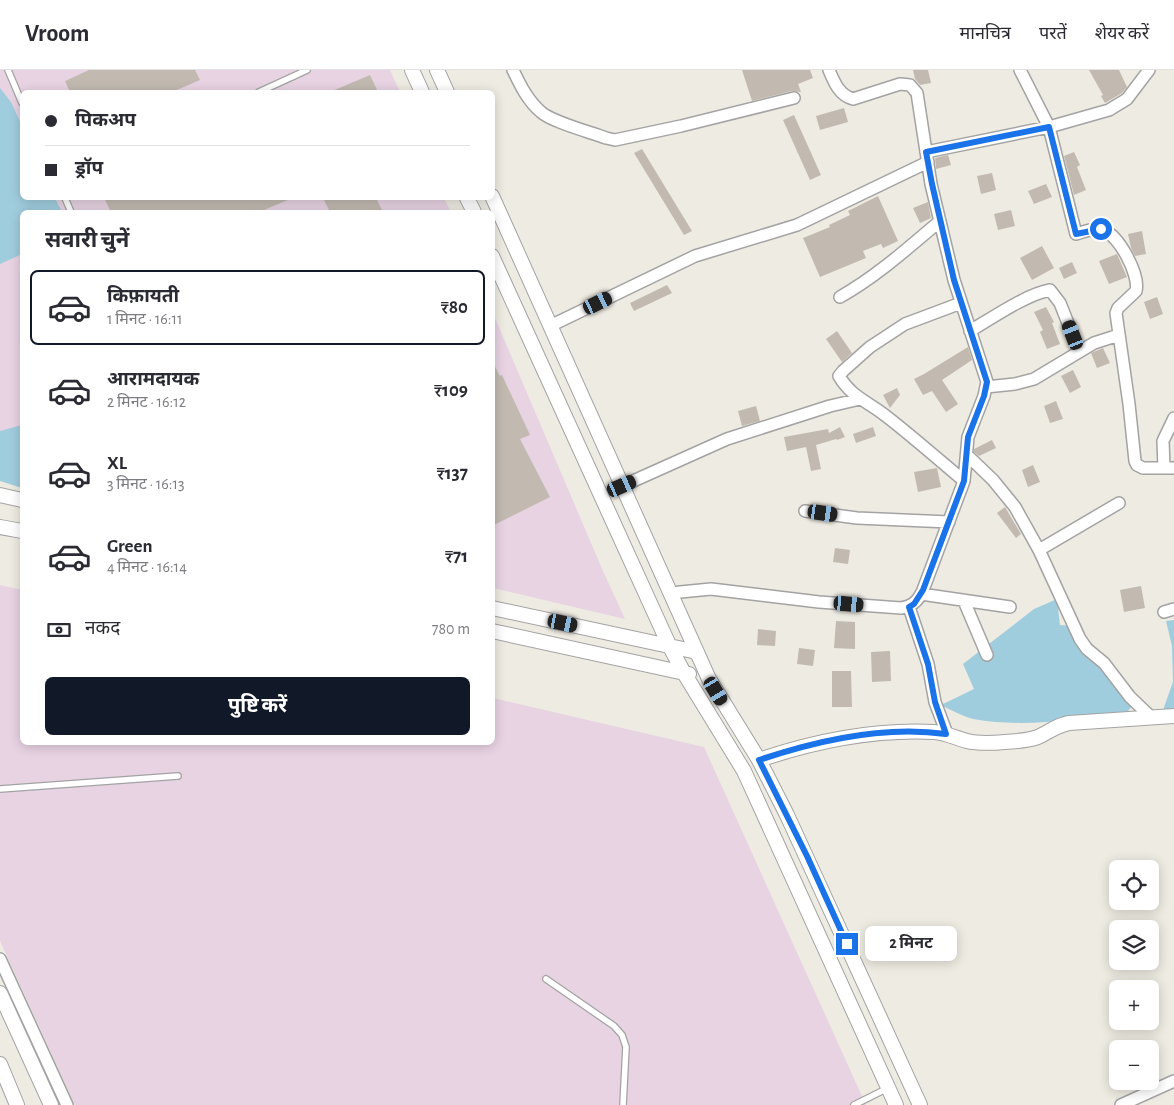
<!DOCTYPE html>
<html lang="hi">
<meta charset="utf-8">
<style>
:root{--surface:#fff;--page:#f7f7f7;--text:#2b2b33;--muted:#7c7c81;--line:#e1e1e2;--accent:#111827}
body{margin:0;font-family:"Alegreya Sans","Noto Sans Devanagari",sans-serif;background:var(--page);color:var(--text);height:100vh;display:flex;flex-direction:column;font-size:19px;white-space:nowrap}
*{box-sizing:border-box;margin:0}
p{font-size:16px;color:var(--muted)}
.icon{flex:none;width:28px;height:28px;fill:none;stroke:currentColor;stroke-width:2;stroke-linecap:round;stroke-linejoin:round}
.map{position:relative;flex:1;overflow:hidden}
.side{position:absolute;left:20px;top:140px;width:475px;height:535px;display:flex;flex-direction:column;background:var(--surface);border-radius:8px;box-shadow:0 2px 12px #0003}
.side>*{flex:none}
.banner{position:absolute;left:20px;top:20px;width:475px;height:110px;border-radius:8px;box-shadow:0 2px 12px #0003;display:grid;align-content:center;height:110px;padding:0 25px;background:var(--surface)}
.buttons{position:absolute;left:1109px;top:790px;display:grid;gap:10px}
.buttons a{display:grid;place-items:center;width:50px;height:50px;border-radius:8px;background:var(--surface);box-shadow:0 2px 12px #0003;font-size:25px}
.end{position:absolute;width:22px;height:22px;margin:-11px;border:6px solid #1a73e8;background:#fff;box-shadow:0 0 0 2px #fff}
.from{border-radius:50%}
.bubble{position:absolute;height:35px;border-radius:8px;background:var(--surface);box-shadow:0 2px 12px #0003;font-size:16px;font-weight:700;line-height:35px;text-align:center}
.car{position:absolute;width:15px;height:30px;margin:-15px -8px;border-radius:6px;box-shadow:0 0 4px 1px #0007;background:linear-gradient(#222 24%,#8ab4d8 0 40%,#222 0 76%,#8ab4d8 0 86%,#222 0)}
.banner b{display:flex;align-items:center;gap:18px;height:48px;font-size:19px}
.banner b+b{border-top:1px solid var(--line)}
.banner i{width:12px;height:12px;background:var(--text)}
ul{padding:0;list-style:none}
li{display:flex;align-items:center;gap:15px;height:75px;margin:0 10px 8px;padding:0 15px;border:2px solid transparent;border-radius:8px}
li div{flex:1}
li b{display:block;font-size:19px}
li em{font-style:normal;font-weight:700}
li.active{border-color:var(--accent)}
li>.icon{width:45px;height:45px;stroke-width:1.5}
h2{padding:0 25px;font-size:22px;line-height:60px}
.pay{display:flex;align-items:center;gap:12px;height:55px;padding:0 25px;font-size:19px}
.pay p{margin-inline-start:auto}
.button{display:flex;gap:10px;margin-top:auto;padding:10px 25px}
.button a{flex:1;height:58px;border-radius:8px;background:var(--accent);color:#fff;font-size:20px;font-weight:700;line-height:58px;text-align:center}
header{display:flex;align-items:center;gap:30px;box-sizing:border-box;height:70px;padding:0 25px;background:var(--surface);border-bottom:1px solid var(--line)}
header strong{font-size:24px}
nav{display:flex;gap:28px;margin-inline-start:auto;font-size:18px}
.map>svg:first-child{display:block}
.industrial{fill:#e8d3e3}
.water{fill:#a0cdde}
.building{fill:#c2bab1}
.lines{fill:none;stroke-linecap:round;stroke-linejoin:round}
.service-casing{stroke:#a3a3a3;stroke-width:8}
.minor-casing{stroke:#a3a3a3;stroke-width:14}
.tertiary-casing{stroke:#a3a3a3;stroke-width:16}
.service{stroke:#fff;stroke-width:5.5}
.minor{stroke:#fff;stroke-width:11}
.tertiary{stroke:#fff;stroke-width:14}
.route{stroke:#1a73e8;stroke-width:6}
</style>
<header>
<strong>Vroom</strong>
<nav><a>मानचित्र</a><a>परतें</a><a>शेयर करें</a></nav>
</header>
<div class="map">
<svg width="1174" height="1035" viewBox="0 0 1174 1035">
<rect width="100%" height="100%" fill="#eeebe2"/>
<path class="industrial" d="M0 0H390L400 22H22V128H444L451 142H22V410L0 405Z
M492 241 603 501 625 549 493 518Z
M0 515 22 520V672H492L493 628 704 677 866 1035H75L0 871Z"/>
<path class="water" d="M0 18 11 32 22 56V128H55L62 142H22V184L0 194Z
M22 355V418L0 411V361Z
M1057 529 1060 555 1074 556 1132 636 1124 646C1075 649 1022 658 973 649 962 646 951 640 941 635L974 619 963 594 1034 539Z
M1174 550V640H1163L1173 612 1172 576 1166 551Z"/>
<path class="building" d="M89 0H195L200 10 172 22H70L65 11Z
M742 0H810L813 8 798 14 801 22 792 21 752 31Z
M913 0H928L931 13 920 15 915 9Z
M1089 0H1119L1127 17 1122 23 1105 33 1101 26 1103 25Z
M370 5 378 22H330Z
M844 38 848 52 820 60 816 46Z
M794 45 821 105 810 110 783 50Z
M642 79 692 161 684 165 634 83Z
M1074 82 1080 95 1077 97 1086 120 1074 125 1064 86Z
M948 85 951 95 936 99 935 88Z
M992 103 996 120 981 124 977 106Z
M1046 114 1052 127 1034 134 1028 121Z
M878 126 898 171 883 178 881 174 863 181 866 188 820 207 803 168 830 157 829 155 850 145 848 141Z
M104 128H293L259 142H111Z
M323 128H376L383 142H330Z
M928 132 931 148 920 153 913 138Z
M1011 140 1015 156 998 160 994 144Z
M1142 161 1146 184 1135 186 1131 178 1128 164Z
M1042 176 1054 198 1032 210 1020 188Z
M1117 184 1127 207 1109 214 1099 191Z
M1072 192 1077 203 1064 209 1059 198Z
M667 215 672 223 634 241 630 233Z
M1157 227 1163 244 1150 249 1144 232Z
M1046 237 1054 252 1052 253 1060 274 1047 279 1040 262 1043 260 1034 242Z
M837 261 852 283 842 292 826 269Z
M968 277 972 290 942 310 958 334 946 342 932 321 923 325 914 309 924 304Z
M1103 278 1110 293 1097 298 1091 283Z
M492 291 500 306 502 305 530 365 520 369 550 427 492 456Z
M1073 300 1081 317 1070 323 1061 306Z
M897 318 900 325 890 338 883 325Z
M1056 331 1063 349 1050 353 1044 336Z
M756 336 760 351 742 356 738 341Z
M840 357 845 367 837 370 836 369 816 375 821 399 811 401 806 377 787 381 784 367 828 359 829 363Z
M873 357 876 366 856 373 853 364Z
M992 370 996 378 979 386 974 382V379Z
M1033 395 1040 412 1028 417 1022 400Z
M937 398 941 417 918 422 914 402Z
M1005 437 1021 464 1016 468 997 443Z
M835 478 850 480 848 494 833 492Z
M1141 516 1145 538 1124 542 1120 520Z
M836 551 855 552V579L834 578Z
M758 559 776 561 775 576 757 575Z
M799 578 815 580 813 596 797 594Z
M890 581 891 611 872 612 871 582Z
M832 601H851L852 637H832Z"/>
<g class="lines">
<defs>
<path id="service" d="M8 0 22 33
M259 22 307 0
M65 128 71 142
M0 719 178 706
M546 909 614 956 622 965 626 977 623 1035
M854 1035 888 1018"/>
<path id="minor" d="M513 0C520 15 528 31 541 42 552 52 590 62 606 68L615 70 681 56 794 28
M1020 0 1049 57 1076 164C1083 162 1096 157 1103 160 1119 165 1140 205 1136 221L1118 238 1116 243 1129 334 1135 391 1137 395 1143 398H1174
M926 82 1049 57 1109 40 1127 29 1149 0
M840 227C877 206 908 178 940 151
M961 233 905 254 870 277 843 301 839 306C851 327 869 332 886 346 913 367 938 389 964 411
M550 256 695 186 797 155 928 92
M970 261C992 248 1027 224 1050 220L1060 233 1079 281
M986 317 1015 314 1034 309 1094 273 1119 265
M967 385 993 410 1015 437 1039 480 1080 569 1087 579 1104 593 1130 627 1152 648
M1164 398 1163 371 1174 348
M622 416 727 369 830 336 860 329
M805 441 857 448 949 452
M1039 480 1119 433
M670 523 711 519 819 532 901 538C913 536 918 531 923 520L964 411 968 367 984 326 987 312 954 210 931 114 917 23 910 15 900 14 853 29C839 25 834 12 829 0
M921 524 1010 537
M964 531 987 585
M909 537 928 594 935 632 947 664
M1164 542 1174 539
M0 889 67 1035
M1121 1035 1174 1011"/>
<path id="tertiary" d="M412 0 422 22
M437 0 447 22
M492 126 709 609 759 690 787 745 920 1035
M467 128 474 142
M492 186 670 577 684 603 744 701 896 1035
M0 425 22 430
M0 457 22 461
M492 538 697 582
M492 561 689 604
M759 690C815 671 875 659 934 662 946 663 956 668 967 671 979 674 993 673 1005 672 1016 671 1028 671 1038 667 1049 662 1057 655 1069 653L1174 646
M0 923 51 1035
M0 994 17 1035"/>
</defs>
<use href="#service" class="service-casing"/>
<use href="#minor" class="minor-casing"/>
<use href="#tertiary" class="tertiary-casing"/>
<use href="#service" class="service"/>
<use href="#minor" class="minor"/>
<use href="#tertiary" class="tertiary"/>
</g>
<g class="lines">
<path class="route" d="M847 874 807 786 759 690C818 670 884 655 946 664L935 632 928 594 909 537 914 534 923 520 964 411 968 367 984 326 987 312 954 210 932 114 926 82 1049 57 1076 164 1101 159"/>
</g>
</svg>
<div class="buttons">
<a><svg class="icon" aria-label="locate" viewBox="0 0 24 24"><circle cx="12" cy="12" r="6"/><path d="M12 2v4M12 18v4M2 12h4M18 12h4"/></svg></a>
<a><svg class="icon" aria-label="layers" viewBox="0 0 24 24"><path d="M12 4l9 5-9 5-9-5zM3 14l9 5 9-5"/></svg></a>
<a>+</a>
<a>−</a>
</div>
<i class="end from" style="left:1101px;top:159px"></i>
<i class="end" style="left:847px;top:874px"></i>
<div class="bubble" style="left:865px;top:856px;width:92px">2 मिनट</div>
<i class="car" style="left:598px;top:233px;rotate:64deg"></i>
<i class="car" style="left:1073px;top:265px;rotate:339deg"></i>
<i class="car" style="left:622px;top:416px;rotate:66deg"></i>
<i class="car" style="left:823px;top:443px;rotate:98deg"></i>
<i class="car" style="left:849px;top:534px;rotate:95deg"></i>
<i class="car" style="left:563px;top:553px;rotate:102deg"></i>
<i class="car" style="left:716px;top:621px;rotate:149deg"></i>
<div class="banner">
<b><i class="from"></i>पिकअप</b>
<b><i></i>ड्रॉप</b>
</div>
<section class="side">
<h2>सवारी चुनें</h2>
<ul>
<li class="active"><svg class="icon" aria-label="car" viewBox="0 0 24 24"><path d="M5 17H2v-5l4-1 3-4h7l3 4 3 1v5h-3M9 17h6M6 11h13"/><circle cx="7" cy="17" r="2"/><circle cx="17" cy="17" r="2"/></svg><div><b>किफ़ायती</b><p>1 मिनट · 16:11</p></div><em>₹80</em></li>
<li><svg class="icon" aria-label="car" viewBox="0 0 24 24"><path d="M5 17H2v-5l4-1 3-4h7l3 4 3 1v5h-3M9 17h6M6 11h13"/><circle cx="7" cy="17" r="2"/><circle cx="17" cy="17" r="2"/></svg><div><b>आरामदायक</b><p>2 मिनट · 16:12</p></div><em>₹109</em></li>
<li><svg class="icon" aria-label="car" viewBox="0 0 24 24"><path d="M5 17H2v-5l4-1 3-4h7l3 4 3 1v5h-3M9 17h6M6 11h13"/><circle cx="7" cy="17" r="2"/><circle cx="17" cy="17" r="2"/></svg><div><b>XL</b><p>3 मिनट · 16:13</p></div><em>₹137</em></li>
<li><svg class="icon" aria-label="car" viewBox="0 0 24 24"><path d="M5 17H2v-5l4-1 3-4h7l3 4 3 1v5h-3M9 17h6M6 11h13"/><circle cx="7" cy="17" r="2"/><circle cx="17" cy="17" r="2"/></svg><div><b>Green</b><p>4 मिनट · 16:14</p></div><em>₹71</em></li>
</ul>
<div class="pay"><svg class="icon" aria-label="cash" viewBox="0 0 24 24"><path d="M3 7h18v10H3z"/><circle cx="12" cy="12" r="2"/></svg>नकद<p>780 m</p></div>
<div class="button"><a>पुष्टि करें</a></div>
</section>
</div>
